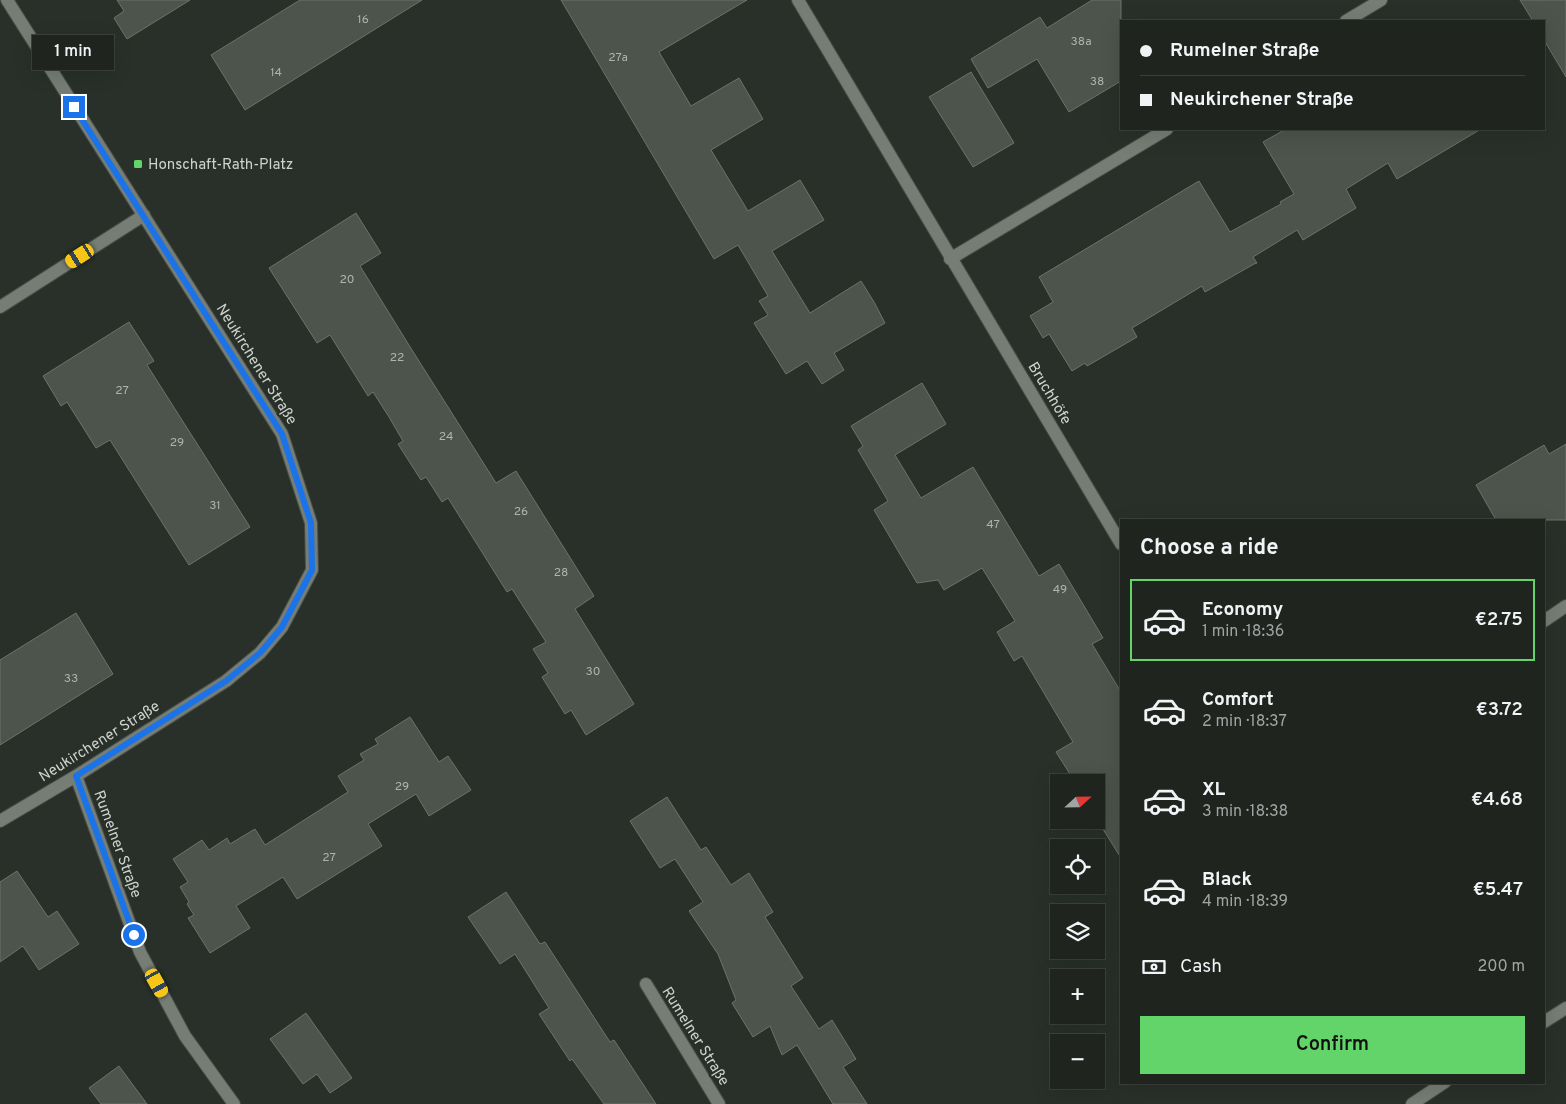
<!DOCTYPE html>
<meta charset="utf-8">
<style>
:root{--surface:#1f241f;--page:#272c28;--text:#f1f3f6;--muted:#a1a4a4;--line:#3c413d;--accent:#63d469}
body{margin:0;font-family:Overpass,sans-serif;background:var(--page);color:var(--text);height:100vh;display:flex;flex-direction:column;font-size:19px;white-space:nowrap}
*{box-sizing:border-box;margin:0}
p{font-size:16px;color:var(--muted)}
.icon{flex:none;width:28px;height:28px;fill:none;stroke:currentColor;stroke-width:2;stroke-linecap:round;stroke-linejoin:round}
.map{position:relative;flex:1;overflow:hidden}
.drawer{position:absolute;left:1120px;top:519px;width:425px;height:565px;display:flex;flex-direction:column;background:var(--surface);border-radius:0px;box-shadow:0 5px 20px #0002,0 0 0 1px var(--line)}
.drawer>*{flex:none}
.banner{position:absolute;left:1120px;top:20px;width:425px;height:110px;border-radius:0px;box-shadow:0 5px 20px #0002,0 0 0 1px var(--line);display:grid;align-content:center;height:110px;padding:0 20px;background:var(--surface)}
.needle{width:32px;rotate:68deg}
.buttons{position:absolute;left:1050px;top:774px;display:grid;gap:10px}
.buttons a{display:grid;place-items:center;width:55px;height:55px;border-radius:0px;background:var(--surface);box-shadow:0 5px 20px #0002,0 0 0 1px var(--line);font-size:25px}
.end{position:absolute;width:22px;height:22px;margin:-11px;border:6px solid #1a73e8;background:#fff;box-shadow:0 0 0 2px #fff}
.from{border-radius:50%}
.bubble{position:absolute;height:35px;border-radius:0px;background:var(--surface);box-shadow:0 5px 20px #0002,0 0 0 1px var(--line);font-size:16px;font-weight:600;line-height:35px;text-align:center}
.car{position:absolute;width:15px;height:30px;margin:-15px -8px;border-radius:6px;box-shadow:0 0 4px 1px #0007;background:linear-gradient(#f5c518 24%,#345 0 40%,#f5c518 0 76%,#345 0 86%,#f5c518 0)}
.banner b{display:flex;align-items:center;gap:18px;height:48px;font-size:19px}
.banner b+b{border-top:1px solid var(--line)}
.banner i{width:12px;height:12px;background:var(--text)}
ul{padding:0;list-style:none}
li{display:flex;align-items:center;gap:15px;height:82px;margin:0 10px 8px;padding:0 10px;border:2px solid transparent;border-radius:0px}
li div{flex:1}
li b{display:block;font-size:19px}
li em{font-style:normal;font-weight:600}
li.selected{border-color:var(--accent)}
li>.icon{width:45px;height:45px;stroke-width:1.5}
h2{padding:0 20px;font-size:22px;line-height:60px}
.pay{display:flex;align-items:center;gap:12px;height:55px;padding:0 20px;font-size:19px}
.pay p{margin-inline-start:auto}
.button{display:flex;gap:10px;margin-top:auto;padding:10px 20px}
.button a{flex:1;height:58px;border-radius:0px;background:var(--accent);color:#111;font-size:20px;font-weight:600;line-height:58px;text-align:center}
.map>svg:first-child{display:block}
.building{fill:#4d544c;stroke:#6b736b}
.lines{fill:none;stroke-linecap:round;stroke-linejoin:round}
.minor-casing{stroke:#474c47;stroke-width:14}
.minor{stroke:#757d75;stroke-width:12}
.route{stroke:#1a73e8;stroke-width:6}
.poi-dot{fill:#63d469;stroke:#293029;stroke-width:2}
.labels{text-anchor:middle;stroke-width:4.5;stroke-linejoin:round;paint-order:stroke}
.number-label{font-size:12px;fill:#aeb3ae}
.poi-label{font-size:15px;fill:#ced3ce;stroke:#293029;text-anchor:start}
.street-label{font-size:15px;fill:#ced3ce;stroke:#293029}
</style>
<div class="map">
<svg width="1566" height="1104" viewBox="0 0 1566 1104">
<rect width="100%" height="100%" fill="#293029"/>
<path class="building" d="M117 0H190L127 39 114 18 124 11Z
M300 0H422L245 110 211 55Z
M561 0H747L659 52 691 106 739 78 763 119 711 150 748 211 800 180 824 220 772 251 810 313 861 281 874 302 885 323 834 353 844 370 822 384 807 361 786 374 754 323 768 315 759 301 768 296 738 245 714 259Z
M1092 0H1121V81L1069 112 1037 59 988 88 971 59 1040 17 1047 28Z
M1520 0H1566V77L1544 40V21H1533Z
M971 72 1014 143 973 167 929 97Z
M1286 129H1481L1397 179 1388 163 1346 189 1356 208 1303 240 1297 230 1253 257 1257 263 1254 264 1205 292 1202 286 1132 328 1137 337 1087 366 1085 363 1072 371 1049 334 1043 338 1030 316 1053 302 1039 277 1199 181 1230 232 1281 204 1280 202 1294 194 1263 142Z
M356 213 381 253 360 266 412 350 496 483 516 471 594 596 575 609 634 704 586 735 571 710 565 714 542 677 548 673 533 649 546 642 512 589 507 592 448 498 442 502 426 477 421 480 398 444 403 441 389 417 373 392 368 396 330 335 317 343 269 268Z
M129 322 154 361 147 365 250 527 189 565 110 440 96 448 67 402 61 406 43 376Z
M922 383 946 424 895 455 921 498 973 467 1039 576 1059 564 1103 638 1092 644 1121 692V858L1096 818V782H1075L1056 752 1073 742 1022 656 1014 661 997 632 1015 621 982 568 944 590 938 580 917 583 874 510 888 501 858 450 863 446 851 426Z
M1566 444V520H1496L1476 485 1544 445 1549 454Z
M76 613 113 674 0 745V660Z
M410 717 439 762 448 756 471 790 429 816 416 794 368 824 382 846 297 899 283 877 236 906 250 928 210 953 188 918 194 915 187 904 189 902 180 887 188 882 173 859 202 840 209 850 227 838 230 844 255 829 265 845 348 792 338 776 364 760 360 754 378 744 375 739Z
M667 797 701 850 706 847 731 885 749 873 773 912 765 917 803 978 791 986 819 1029 832 1020 856 1059 843 1067 867 1104H833L797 1045 782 1055 770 1026 753 1037 732 1003 736 1000 718 954 689 911 703 902 675 859 660 868 630 821Z
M17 871 48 917 57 911 79 944 39 970 23 946 0 962V882Z
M506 892 540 944 545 942 610 1042 614 1040 656 1104H604L572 1059 570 1061 539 1014 549 1008 515 954 500 964 468 917Z
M306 1013 352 1078 330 1093 317 1074 303 1084 270 1039Z
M119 1066 147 1104H101L89 1088Z"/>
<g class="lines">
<defs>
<path id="minor" d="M798 0 1121 544
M1346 21 1381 0
M950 259 1167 129
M0 307 144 215
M1544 621 1566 606
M76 776 140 952 185 1036 234 1104
M0 821 76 776 226 681 260 653 282 627 312 570 311 523 282 434 7 0
M646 984 719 1104
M1544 1022 1566 1008
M1412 1104 1445 1082"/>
</defs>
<use href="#minor" class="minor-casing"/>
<use href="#minor" class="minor"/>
</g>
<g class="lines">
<path class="route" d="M74 107 282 434 311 523 312 570 282 627 260 653 226 681 76 776 134 935"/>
</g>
<rect class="poi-dot" x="133" y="159" width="10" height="10" rx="2.5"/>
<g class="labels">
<g class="number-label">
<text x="363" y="23">16</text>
<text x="1081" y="45">38a</text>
<text x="618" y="61">27a</text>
<text x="276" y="76">14</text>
<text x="1097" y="85">38</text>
<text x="347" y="283">20</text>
<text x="397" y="361">22</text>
<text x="122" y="394">27</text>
<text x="446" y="440">24</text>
<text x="177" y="446">29</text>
<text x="215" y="509">31</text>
<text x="521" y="515">26</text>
<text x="993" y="528">47</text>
<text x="561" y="576">28</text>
<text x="1060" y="593">49</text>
<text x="593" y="675">30</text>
<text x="71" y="682">33</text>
<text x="402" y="790">29</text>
<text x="329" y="861">27</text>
</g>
<g class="poi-label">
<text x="148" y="169">Honschaft-Rath-Platz</text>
</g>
<g class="street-label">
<text transform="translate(257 364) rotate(58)" y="5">Neukirchener Straße</text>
<text transform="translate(1050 393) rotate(59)" y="5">Bruchhöfe</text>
<text transform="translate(99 741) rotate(-32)" y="5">Neukirchener Straße</text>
<text transform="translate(118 844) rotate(70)" y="5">Rumelner Straße</text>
<text transform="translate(696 1036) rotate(58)" y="5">Rumelner Straße</text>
</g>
</g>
</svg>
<div class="buttons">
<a><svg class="needle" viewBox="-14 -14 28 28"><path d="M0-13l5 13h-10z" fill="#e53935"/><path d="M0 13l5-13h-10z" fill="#a1a4a4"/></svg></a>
<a><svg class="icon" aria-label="locate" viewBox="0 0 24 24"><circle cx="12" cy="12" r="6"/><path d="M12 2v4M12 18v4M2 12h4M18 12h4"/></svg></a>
<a><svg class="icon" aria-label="layers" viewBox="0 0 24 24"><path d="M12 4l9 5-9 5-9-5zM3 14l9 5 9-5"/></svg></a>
<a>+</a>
<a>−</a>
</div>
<i class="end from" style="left:134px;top:935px"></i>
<i class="end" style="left:74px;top:107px"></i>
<div class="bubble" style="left:32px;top:35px;width:82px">1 min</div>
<i class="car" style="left:80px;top:256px;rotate:237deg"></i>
<i class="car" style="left:157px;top:983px;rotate:151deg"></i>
<div class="banner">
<b><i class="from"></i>Rumelner Straße</b>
<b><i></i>Neukirchener Straße</b>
</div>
<section class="drawer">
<h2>Choose a ride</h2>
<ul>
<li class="selected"><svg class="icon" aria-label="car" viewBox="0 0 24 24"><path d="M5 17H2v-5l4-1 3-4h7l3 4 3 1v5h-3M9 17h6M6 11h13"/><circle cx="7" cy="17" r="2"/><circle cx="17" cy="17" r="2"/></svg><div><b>Economy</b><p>1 min · 18:36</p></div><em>€2.75</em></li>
<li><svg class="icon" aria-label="car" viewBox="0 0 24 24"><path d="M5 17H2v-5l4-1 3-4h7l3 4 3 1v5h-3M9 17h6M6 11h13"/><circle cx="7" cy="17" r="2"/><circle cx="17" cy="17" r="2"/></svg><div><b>Comfort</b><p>2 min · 18:37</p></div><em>€3.72</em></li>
<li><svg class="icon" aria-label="car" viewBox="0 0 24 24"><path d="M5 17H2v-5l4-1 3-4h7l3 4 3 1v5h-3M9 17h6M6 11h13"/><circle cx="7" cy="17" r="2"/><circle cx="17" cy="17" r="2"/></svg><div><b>XL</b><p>3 min · 18:38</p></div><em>€4.68</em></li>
<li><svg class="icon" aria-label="car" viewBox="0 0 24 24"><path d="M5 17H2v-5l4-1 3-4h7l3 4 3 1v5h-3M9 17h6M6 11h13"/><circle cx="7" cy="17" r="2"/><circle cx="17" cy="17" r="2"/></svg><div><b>Black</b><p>4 min · 18:39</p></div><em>€5.47</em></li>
</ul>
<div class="pay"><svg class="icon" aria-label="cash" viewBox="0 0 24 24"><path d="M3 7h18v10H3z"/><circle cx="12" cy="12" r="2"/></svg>Cash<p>200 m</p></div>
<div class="button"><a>Confirm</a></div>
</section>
</div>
